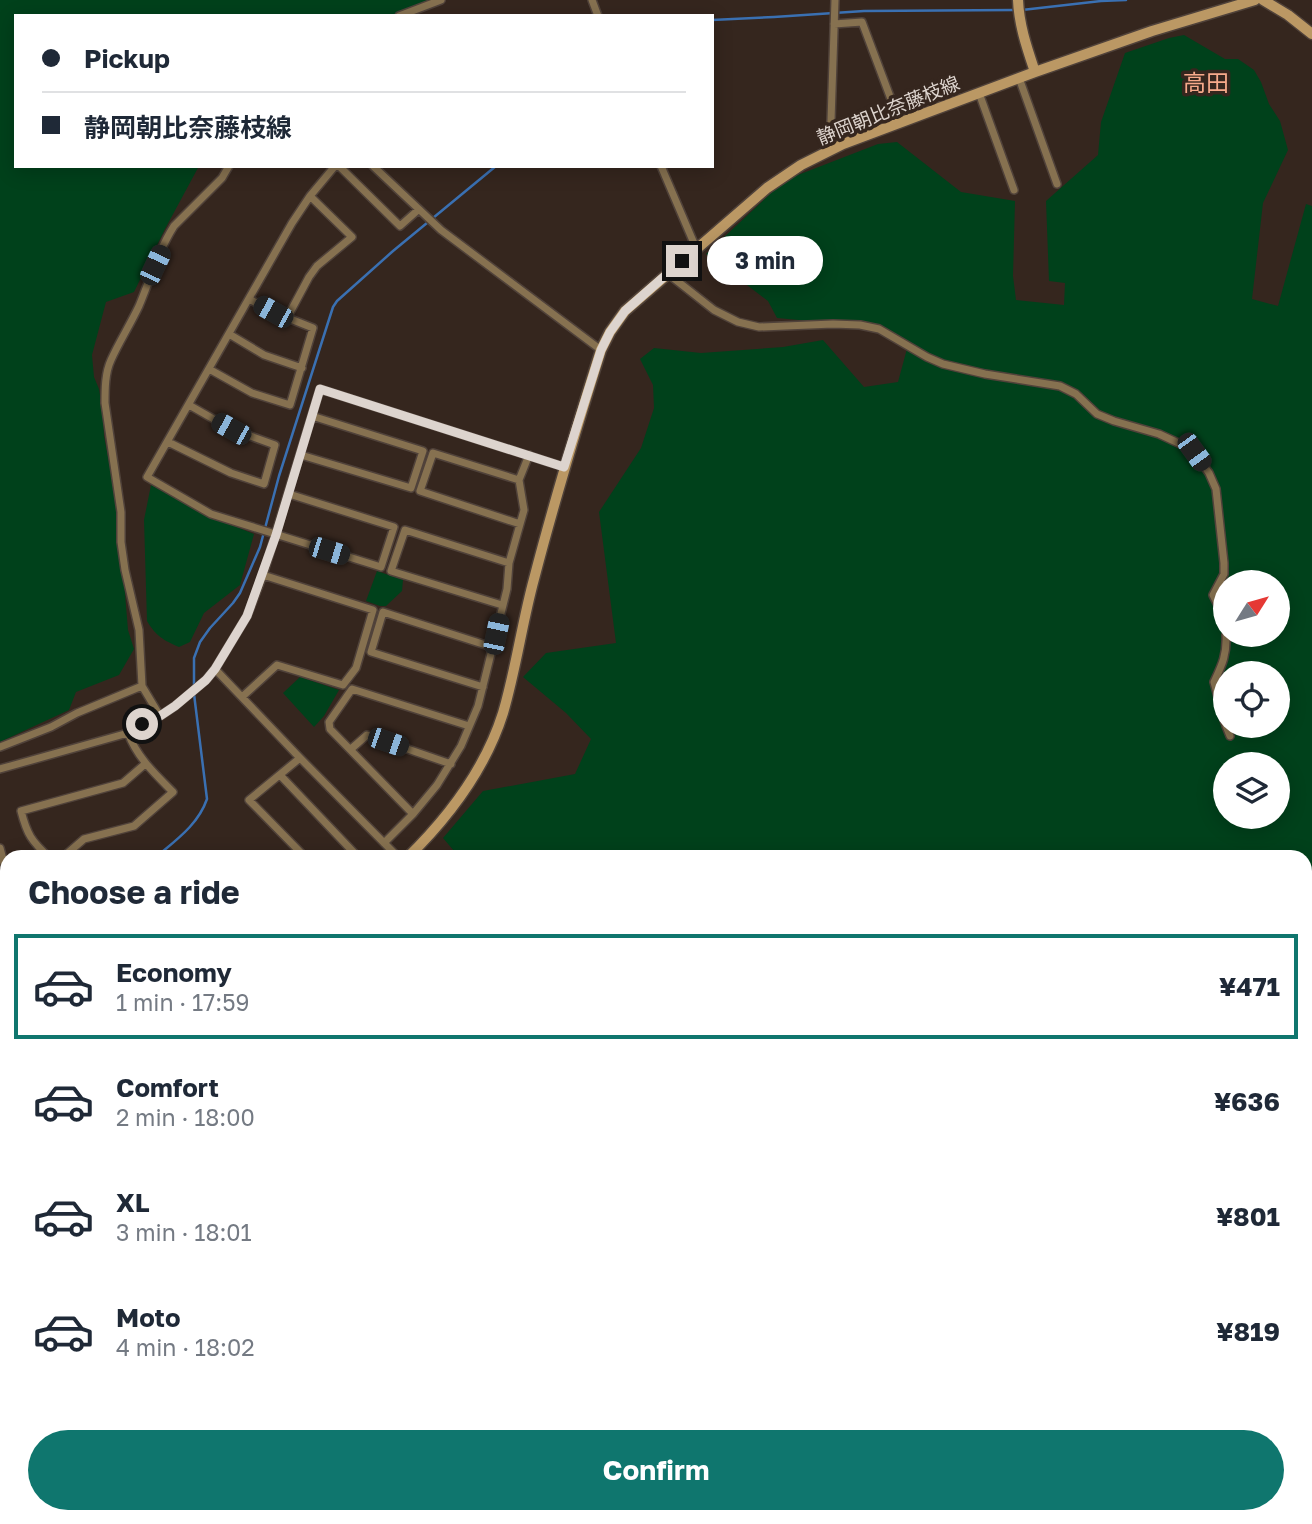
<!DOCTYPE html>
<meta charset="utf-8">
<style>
:root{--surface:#fff;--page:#f6f6f7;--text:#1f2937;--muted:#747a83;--line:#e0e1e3;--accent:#0f766e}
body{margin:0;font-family:"Golos Text","Noto Sans JP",sans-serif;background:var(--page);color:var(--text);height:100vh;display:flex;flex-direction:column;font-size:26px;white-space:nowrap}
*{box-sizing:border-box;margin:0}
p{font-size:23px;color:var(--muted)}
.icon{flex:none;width:38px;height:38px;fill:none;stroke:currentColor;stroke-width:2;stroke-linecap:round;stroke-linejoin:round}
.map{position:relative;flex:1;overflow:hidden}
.sheet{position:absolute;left:0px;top:850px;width:1312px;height:674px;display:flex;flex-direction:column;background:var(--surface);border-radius:21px 21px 0 0;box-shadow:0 4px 18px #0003}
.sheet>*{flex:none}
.hud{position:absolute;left:14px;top:14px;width:700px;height:154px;border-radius:0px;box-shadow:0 4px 18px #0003;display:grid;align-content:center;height:154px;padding:0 28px;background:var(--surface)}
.needle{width:46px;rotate:53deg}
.controls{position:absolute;left:1213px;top:570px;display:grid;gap:14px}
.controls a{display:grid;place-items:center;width:77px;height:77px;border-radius:50%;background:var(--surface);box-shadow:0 4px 18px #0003;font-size:35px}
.end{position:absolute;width:32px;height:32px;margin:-16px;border:9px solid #ddd4ce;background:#111;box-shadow:0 0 0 4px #111}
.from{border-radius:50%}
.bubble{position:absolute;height:49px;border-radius:24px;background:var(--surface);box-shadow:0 4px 18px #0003;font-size:23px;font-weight:700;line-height:49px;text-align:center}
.car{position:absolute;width:21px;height:42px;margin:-21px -10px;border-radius:9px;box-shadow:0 0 5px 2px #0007;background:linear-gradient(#222 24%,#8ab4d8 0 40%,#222 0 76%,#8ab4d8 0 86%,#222 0)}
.hud b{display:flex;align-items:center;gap:24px;height:66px;font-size:26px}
.hud b+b{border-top:2px solid var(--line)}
.hud i{width:18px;height:18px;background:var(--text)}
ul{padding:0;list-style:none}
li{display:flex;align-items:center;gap:21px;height:105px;margin:0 14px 10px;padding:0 14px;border:4px solid transparent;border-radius:0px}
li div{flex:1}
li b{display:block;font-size:26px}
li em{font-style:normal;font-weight:700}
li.active{border-color:var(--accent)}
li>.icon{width:63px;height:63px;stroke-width:1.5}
h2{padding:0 28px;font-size:32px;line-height:84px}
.action{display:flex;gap:14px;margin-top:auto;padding:14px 28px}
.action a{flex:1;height:80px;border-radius:42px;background:var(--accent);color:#fff;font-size:28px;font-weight:700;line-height:80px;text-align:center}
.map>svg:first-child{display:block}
.green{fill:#00411b;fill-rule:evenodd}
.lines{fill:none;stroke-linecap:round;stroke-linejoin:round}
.stream{stroke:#3a70b2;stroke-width:2.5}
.street-casing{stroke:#50423a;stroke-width:10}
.secondary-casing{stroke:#50423a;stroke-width:13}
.highway-casing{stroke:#50423a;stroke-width:16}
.street{stroke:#867150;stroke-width:7}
.secondary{stroke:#bb9864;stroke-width:10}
.highway{stroke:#f8d8a8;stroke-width:12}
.route{stroke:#ddd4ce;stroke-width:9}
.labels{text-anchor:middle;stroke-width:7;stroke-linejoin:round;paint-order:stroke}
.street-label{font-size:19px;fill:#ddd4ce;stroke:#35261e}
.quarter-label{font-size:23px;fill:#f7aa8b;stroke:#35261e}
</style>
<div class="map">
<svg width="1312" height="1524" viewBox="0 0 1312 1524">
<rect width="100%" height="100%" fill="#35261e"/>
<path class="green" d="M0 0H434L394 16H16V166H199L165 229 134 292 106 302 92 355 94 377 99 389 103 414 104 436 118 509 128 630 134 649 119 675 76 692 69 710 0 742Z
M1184 35 1225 59H1238L1254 70 1261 82 1269 104 1280 121 1288 150 1263 203 1252 299 1278 306 1306 204 1312 206V1453L1306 1449V858H460L443 838 483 791 575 774 591 739 566 713 523 677 546 653 616 643 599 512 641 448 654 408 653 385 640 359 654 348 701 353 783 347 823 340 864 387 898 382 908 345 881 330 842 324 777 318 768 301 706 254 785 180 878 144 897 142 961 192 1015 201 1013 276 1016 300 1064 305 1065 283 1049 281 1046 201 1098 155 1101 122 1125 53 1169 38ZM1225 583H1278V635H1225ZM1225 674H1278V726H1225ZM1225 765H1278V817H1225Z
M151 485 209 516 254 534 240 585 204 613 190 642 179 647C163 640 156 636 147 621L144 520Z
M377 571 403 580 402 591 386 606H380L366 601Z
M300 677 339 690 324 716 314 727 283 693Z
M0 1394 7 1397V1517H325L336 1524H0Z
M336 1517 366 1518 1012 1517 1011 1524H343Z"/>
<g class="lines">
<path class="stream" d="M1022 10 1101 1 1126 0
M712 20 774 17 864 11 1015 10
M194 688V658L200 642 210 628 233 603 240 593 260 547 279 476 333 307 337 301 393 251 496 166
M155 858C176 840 198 825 207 799L194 694
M0 932H7"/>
<defs>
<path id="street" d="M592 0 598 16
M399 16 441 0
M834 24 862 22 900 123
M1019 78 1057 184
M979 93 1014 190
M830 151 835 0
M339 166 400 226 418 210
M373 166 441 230 601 350
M661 166 696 248
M667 273 714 310 738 322 759 327 833 324 860 325 879 329 927 357 943 364 985 374 1060 386 1076 394 1097 414 1114 421 1159 434 1187 447 1194 452 1209 473 1216 489 1224 563V574L1213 595 1219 607 1225 627
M287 318 309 277 317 266 352 237 310 196
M229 334 264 355 302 368
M209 369 252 393 290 405 313 328 273 312 249 299
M168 442 231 473 264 484 275 445 231 429 189 405
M301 455 411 488 423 451 312 416
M519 480 433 453 420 491 520 524
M289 494 394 527 381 567 211 514 147 477 292 223 310 196 335 166
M502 605 391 571 405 530 509 563
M215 669 300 758 399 858
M483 687 371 652 383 612 492 647
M242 697 277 665 343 685 356 668 373 610 263 575
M160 716 142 686 139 630 125 570 121 542V512L105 403C105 389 105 373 111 360 119 342 130 325 139 306 150 280 158 251 174 226L222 178 229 166
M1225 723 1214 682C1222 665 1227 655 1226 635
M1226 726 1230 736
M0 747 51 727 77 713 142 686
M351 749 367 735 451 764
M300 758 249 800 306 858
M0 769 128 733 160 716 175 706 206 680 215 669 247 616 263 575 320 389 564 467
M280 775 359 858
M413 814 330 729 329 722 352 689 469 726
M384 843 413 814 437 785 461 746 478 706 507 589 509 563 524 510 519 480 529 455
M0 848 7 875
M50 858C31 841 27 834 21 811L123 783 145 764
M62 858 84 839 134 826 173 792C154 773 137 757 128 733
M0 888 7 887
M0 972 7 976
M0 1012 7 1000
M0 1043 7 1032
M0 1070 7 1074
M0 1194 7 1193
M0 1323 7 1328
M303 1517 311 1524
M1082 1517 1084 1524
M1246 1517 1247 1524"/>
<path id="secondary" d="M1018 0C1019 25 1027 48 1035 72
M1263 0 1288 15 1312 34
M407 858C449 817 485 770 503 713 516 669 522 623 534 579 554 502 577 426 601 350L610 332 625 311 767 188 801 165 843 144 1035 72 1152 31 1255 0
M0 1102 7 1106"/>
<path id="highway" d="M0 1233 7 1238
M0 1250 7 1255
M0 1269 7 1272
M322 1517 330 1524"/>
</defs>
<use href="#street" class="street-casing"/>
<use href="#secondary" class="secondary-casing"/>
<use href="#highway" class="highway-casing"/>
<use href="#street" class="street"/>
<use href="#secondary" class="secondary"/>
<use href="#highway" class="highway"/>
</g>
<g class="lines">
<path class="route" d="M142 724 160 716 175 706 206 680 215 669 247 616 276 535 320 389 564 467 601 350 610 332 625 311 682 261"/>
</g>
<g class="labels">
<g class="street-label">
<text transform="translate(888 110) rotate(-22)" y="7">静岡朝比奈藤枝線</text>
</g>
<g class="quarter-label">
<text x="1206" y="91">高田</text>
</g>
</g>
</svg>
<div class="controls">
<a><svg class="needle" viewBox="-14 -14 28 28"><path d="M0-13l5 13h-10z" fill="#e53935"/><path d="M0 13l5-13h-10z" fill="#747a83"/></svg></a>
<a><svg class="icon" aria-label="locate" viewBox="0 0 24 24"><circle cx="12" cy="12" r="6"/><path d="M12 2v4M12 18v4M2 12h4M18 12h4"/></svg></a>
<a><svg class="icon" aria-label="layers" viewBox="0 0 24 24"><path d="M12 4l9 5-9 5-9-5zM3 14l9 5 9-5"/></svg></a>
</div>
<i class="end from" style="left:142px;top:724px"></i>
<i class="end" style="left:682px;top:261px"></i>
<div class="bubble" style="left:707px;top:236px;width:116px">3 min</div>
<i class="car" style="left:155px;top:265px;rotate:25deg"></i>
<i class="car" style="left:273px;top:312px;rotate:299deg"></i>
<i class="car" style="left:231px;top:429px;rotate:299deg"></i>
<i class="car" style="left:1194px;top:452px;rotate:144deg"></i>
<i class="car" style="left:329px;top:551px;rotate:107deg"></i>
<i class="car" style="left:496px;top:634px;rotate:12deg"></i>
<i class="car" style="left:388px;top:742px;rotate:109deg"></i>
<div class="hud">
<b><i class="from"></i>Pickup</b>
<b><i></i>静岡朝比奈藤枝線</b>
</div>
<section class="sheet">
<h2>Choose a ride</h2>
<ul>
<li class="active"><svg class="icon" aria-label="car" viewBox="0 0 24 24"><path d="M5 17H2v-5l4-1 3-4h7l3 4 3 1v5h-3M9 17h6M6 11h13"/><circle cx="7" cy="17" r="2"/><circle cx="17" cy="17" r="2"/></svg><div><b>Economy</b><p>1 min · 17:59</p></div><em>¥471</em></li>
<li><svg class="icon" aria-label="car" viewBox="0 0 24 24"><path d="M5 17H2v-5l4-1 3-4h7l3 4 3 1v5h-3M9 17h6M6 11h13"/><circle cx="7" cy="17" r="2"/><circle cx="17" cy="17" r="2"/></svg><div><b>Comfort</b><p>2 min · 18:00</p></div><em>¥636</em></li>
<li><svg class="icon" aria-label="car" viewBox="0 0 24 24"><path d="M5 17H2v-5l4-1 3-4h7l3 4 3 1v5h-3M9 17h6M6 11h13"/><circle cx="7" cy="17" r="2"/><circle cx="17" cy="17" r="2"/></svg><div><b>XL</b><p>3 min · 18:01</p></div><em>¥801</em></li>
<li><svg class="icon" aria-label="car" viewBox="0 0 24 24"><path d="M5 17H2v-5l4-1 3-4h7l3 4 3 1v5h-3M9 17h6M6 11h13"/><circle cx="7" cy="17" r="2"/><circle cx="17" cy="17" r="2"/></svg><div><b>Moto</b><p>4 min · 18:02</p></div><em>¥819</em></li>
</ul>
<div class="action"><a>Confirm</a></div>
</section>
</div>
